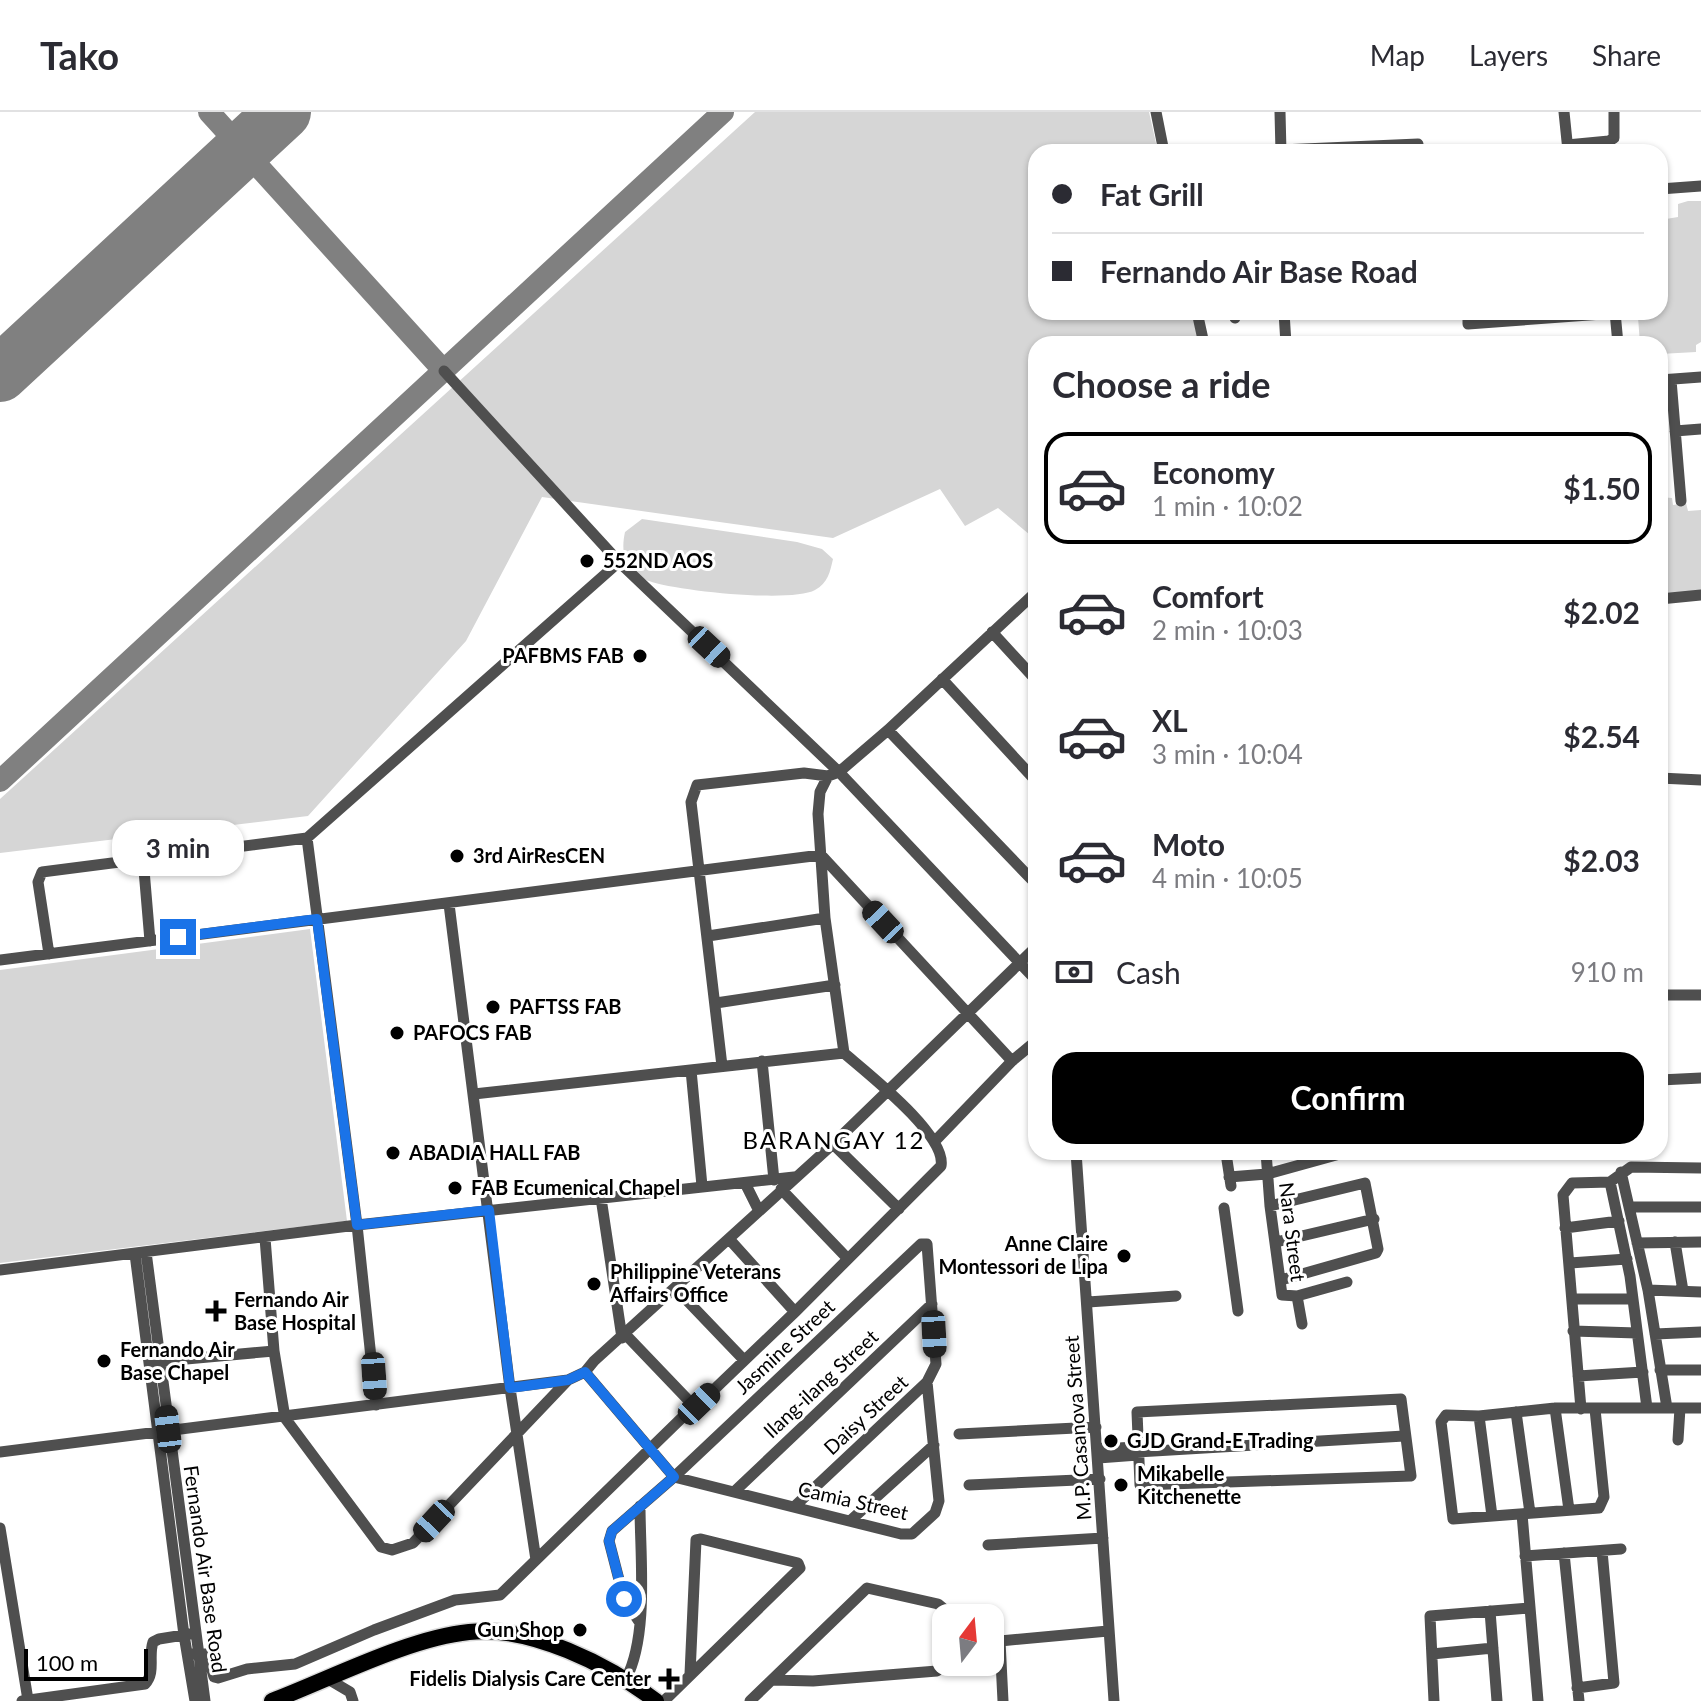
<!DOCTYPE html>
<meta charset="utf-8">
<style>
:root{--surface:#fff;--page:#f2f2f3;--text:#2b2b33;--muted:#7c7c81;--line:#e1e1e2;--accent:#000}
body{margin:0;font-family:Lato,sans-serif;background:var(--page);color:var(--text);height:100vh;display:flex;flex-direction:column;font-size:30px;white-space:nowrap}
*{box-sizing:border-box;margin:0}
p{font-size:26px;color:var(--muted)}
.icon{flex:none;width:44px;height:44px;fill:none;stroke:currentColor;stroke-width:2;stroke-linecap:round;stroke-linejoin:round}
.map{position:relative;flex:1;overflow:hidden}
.drawer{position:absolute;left:1028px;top:224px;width:640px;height:824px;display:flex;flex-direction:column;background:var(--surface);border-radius:24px;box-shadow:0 2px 6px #0004}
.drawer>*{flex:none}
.guide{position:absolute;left:1028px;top:32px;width:640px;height:176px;border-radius:24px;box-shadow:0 2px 6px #0004;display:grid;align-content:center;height:176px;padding:0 24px;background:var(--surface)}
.needle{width:52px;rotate:16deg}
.fabs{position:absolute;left:932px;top:1492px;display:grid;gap:16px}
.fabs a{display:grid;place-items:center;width:72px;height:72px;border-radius:16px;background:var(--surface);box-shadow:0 2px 6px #0004;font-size:40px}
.scale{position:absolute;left:24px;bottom:20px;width:124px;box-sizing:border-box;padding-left:8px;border:4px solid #000;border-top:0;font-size:22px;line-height:28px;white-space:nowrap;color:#000;-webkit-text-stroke:6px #fff;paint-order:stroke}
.end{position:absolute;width:36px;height:36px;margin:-18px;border:10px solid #1a73e8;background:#fff;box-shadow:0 0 0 4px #fff}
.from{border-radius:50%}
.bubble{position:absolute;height:56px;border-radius:24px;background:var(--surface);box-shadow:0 2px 6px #0004;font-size:26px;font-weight:700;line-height:56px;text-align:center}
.car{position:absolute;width:24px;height:48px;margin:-24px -12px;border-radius:10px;box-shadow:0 0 6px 2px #0007;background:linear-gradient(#222 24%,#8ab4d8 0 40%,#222 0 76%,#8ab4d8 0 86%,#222 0)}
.guide b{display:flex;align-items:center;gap:28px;height:76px;font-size:30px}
.guide b+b{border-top:2px solid var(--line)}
.guide i{width:20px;height:20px;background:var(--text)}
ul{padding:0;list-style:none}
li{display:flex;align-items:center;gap:24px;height:112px;margin:0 16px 12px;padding:0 8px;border:4px solid transparent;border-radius:24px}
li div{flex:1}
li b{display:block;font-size:30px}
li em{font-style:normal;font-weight:700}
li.on{border-color:var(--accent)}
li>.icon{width:72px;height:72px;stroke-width:1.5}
h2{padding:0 24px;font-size:36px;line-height:96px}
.pay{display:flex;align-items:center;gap:20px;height:88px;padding:0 24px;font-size:30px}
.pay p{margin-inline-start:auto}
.action{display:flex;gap:16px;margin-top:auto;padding:16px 24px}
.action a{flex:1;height:92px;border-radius:24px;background:var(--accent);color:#fff;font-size:32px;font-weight:700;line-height:92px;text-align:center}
header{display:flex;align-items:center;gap:48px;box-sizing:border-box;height:112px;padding:0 40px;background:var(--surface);border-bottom:2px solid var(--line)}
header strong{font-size:38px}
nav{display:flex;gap:44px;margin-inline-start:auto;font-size:28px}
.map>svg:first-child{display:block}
.green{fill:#d6d6d6}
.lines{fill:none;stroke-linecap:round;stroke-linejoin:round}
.taxiway{stroke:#808080;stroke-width:22}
.runway{stroke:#808080;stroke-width:56}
.highway-casing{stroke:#dbdbdb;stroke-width:19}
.minor{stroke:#4f4f4f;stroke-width:11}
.highway{stroke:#000;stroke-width:16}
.route{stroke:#1a73e8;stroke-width:10}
.poi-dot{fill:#000;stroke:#fff;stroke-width:3}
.labels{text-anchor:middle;stroke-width:6;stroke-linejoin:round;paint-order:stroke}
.poi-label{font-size:20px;font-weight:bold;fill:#000;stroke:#fff;text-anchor:start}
.street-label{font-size:20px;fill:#000;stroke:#fff}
.quarter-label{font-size:24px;letter-spacing:2px;fill:#000;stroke:#fff}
</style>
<header>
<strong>Tako</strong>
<nav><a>Map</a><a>Layers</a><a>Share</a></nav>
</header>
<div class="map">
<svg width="1701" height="1589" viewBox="0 0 1701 1589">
<rect width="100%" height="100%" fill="#fff"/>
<path class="green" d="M755 0H1149L1158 40H1036V200H1192L1199 232H1036V428L998 396 965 414 940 377 833 426 542 385 466 529 308 704 0 741V687Z
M1688 89H1701V230L1696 233V240L1660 242V232H1640L1638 205 1641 200H1660V108L1678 105V92Z
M1660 385 1672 386 1673 393 1686 391 1688 399 1701 398V478L1666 482 1660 427Z
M642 407 797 430 822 437 833 447C830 460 828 471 815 478 792 491 676 479 649 469 644 468 638 463 634 459 622 449 622 434 625 420Z
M310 817 347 1109 0 1151V858Z"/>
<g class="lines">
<path class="taxiway" d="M209 0 444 259
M0 669 723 0"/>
<path class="runway" d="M0 262 283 0"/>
<defs>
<path id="highway" d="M272 1589C330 1567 409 1526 469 1520 530 1513 609 1553 656 1589"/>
</defs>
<use href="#highway" class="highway-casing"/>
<path class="minor" d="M1156 0 1164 40
M1280 0 1281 40
M1564 0 1568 39
M1567 33 1609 29 1614 26V0
M1281 38 1418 32
M1660 77 1701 74
M1197 200 1204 232
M1234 200 1235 206
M1284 200 1286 232
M1468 200V212L1616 201
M1615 200 1618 232
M444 259 619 450 839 660 1036 868
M1660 268 1701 265
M1671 268 1681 389
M1675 319 1701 317
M1660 487 1701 483
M992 520 1036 568
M942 567 1036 669
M888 618 1036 772
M1660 666 1701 668
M143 746 150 829
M449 792 510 1276 536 1448
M708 824 825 806
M49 842 38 770 42 760 307 726 619 450
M0 848 821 743 1012 949
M1660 883H1701
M716 891 835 873
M844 941 825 806 818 702 820 680 828 664 839 660 888 618 1036 480
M762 949 774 1068
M722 954 691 690 697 673 804 661 828 664
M691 958 702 1074
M1660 968 1701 966
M474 982 844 941C867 961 947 1023 941 1054L795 1200 699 1292H692L626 1223
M935 1029 1012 949 1036 929
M833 1032 899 1097
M1076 1040 1114 1589
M1266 1040 1270 1094 1282 1183 1297 1184 1347 1170
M1227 1048 1231 1074
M1621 1060 1648 1178 1667 1296
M1229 1065 1267 1062 1347 1040
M1610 1070 1630 1164 1647 1296
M745 1071 759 1099
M781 1077 848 1147
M601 1086 622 1226
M1270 1094 1365 1071 1378 1137 1376 1141 1281 1168
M1629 1095H1701
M1224 1096 1238 1199
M1565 1116 1619 1109
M265 1126 274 1239 285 1306 381 1435 392 1438 413 1431 568 1268
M730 1128 795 1200
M1276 1130 1374 1107
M1675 1130 1683 1179
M1637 1131 1701 1130
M146 1140 205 1589
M135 1142 184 1523 195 1589
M1570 1151 1627 1147
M0 1158 357 1113 307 726
M676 1177 744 1248
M1648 1178 1701 1180
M1297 1184 1302 1212
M1572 1187H1633
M1088 1190 1176 1184
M1573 1219 1637 1221
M1655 1222 1701 1220
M153 1250 274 1239
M1660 1258H1701
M585 1260 674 1365
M1578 1264 1643 1260
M1401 1287 1411 1364 1140 1373 1137 1300Z
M376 1293 357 1113 794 1065
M1555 1296 1569 1398
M1581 1297 1563 1083 1572 1071 1610 1070 1631 1055 1701 1056
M1595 1297 1604 1385 1599 1396 1453 1407 1441 1310 1446 1303 1479 1304 1555 1296H1701
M1516 1300 1530 1401
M1479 1304 1492 1404
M959 1322 1096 1315
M1678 1328 1680 1296
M1098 1337 1137 1335
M0 1340 568 1268 585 1260 594 1249 833 1032 1036 835
M1137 1340 1404 1324
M1098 1346 1138 1343
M674 1365 901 1422H912L935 1401 939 1389 927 1270
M969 1373 1100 1367
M735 1379 932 1192
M1522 1402 1538 1589
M851 1408 934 1333
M0 1416 28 1588
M988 1433 1103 1426
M1564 1441 1579 1589
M1525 1444 1621 1437
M1490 1499 1497 1589
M640 1511 624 1487 609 1429 612 1419 674 1365 921 1132H927L936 1252 927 1270 795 1394
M188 1542H207L214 1565 218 1566 247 1557 295 1552 374 1518 455 1488 500 1483 695 1293
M1432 1542 1493 1536
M328 1567 350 1580 353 1589
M626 1567C649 1523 640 1444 640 1394
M1577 1576 1614 1571 1602 1439
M22 1589 145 1572C156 1560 148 1545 153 1530L159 1527 190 1522
M664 1589 800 1456 798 1451 701 1427 696 1428 690 1562
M750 1589 867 1476 938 1492 944 1497 946 1552 937 1559 813 1569 774 1568
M1003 1589 1000 1529 1108 1519
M1434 1589 1430 1504 1530 1496"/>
<use href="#highway" class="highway"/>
</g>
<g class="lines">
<path class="route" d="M178 825 317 807 357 1113 489 1098 510 1276 568 1268 585 1260 674 1365 612 1419 609 1429 624 1487"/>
</g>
<g class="poi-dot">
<circle cx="587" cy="449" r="8"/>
<circle cx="640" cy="544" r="8"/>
<circle cx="457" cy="744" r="8"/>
<circle cx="493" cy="895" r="8"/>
<circle cx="397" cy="921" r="8"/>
<circle cx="393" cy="1041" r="8"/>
<circle cx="455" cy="1076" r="8"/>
<circle cx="1124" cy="1144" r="8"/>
<circle cx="594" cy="1172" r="8"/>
<path d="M212 1187h8v8h8v8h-8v8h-8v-8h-8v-8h8z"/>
<circle cx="104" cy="1249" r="8"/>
<circle cx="1111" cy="1329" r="8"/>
<circle cx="1121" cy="1373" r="8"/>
<circle cx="580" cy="1518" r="8"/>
<path d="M665 1555h8v8h8v8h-8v8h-8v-8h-8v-8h8z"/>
</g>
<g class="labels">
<g class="poi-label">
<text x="603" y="456">552ND AOS</text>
<text x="624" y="551" text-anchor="end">PAFBMS FAB</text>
<text x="473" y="751">3rd AirResCEN</text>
<text x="509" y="902">PAFTSS FAB</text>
<text x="413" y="928">PAFOCS FAB</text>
<text x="409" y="1048">ABADIA HALL FAB</text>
<text x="471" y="1083">FAB Ecumenical Chapel</text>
<text x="1108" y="1139" text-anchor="end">Anne Claire<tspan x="1108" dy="23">Montessori de Lipa</tspan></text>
<text x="610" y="1167">Philippine Veterans<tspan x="610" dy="23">Affairs Office</tspan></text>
<text x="234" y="1195">Fernando Air<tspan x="234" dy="23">Base Hospital</tspan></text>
<text x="120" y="1245">Fernando Air<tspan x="120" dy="23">Base Chapel</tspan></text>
<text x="1127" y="1336">GJD Grand-E Trading</text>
<text x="1137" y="1369">Mikabelle<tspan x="1137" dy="23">Kitchenette</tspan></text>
<text x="564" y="1525" text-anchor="end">Gun Shop</text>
<text x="651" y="1574" text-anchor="end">Fidelis Dialysis Care Center</text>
</g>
<g class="street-label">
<text transform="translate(1292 1120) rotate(83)" y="7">Nara Street</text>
<text transform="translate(785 1235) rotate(-43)" y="7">Jasmine Street</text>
<text transform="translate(821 1272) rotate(-43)" y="7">Ilang-ilang Street</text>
<text transform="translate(866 1303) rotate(-43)" y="7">Daisy Street</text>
<text transform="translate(1078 1316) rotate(-94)" y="7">M.P. Casanova Street</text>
<text transform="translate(853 1389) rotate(13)" y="7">Camia Street</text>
<text transform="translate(205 1457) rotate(82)" y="7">Fernando Air Base Road</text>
</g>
<g class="quarter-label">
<text x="834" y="1037">BARANGAY 12</text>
</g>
</g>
</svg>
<div class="fabs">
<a><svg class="needle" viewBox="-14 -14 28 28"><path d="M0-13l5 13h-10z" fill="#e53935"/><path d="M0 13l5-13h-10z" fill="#7c7c81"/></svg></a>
</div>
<div class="scale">100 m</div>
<i class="end from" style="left:624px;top:1487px"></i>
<i class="end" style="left:178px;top:825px"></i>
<div class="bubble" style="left:112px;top:708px;width:132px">3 min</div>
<i class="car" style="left:709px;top:535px;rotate:133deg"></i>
<i class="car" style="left:883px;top:810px;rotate:317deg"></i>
<i class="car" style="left:934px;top:1222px;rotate:177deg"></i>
<i class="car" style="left:374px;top:1264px;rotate:176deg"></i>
<i class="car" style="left:699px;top:1292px;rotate:46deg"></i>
<i class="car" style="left:168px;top:1317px;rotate:353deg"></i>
<i class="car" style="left:434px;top:1409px;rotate:223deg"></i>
<div class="guide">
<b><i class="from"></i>Fat Grill</b>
<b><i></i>Fernando Air Base Road</b>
</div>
<section class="drawer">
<h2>Choose a ride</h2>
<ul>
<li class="on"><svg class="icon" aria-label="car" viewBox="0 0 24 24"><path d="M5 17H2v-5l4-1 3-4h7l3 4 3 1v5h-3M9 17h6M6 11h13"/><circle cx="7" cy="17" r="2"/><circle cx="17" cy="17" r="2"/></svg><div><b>Economy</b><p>1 min · 10:02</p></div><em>$1.50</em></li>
<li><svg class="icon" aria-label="car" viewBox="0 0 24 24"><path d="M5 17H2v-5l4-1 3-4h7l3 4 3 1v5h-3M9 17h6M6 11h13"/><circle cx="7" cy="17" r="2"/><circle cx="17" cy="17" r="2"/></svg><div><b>Comfort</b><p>2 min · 10:03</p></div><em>$2.02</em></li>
<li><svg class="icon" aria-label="car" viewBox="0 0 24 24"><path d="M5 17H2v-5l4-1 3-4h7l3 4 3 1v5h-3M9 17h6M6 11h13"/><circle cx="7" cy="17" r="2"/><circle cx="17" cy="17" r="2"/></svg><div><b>XL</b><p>3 min · 10:04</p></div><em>$2.54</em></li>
<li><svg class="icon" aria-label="car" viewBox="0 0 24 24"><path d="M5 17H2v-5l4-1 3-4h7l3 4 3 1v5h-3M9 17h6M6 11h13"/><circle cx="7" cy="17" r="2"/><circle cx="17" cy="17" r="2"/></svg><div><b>Moto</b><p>4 min · 10:05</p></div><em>$2.03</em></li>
</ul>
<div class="pay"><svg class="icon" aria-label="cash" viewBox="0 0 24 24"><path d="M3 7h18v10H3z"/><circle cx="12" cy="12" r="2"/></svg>Cash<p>910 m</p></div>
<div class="action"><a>Confirm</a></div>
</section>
</div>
